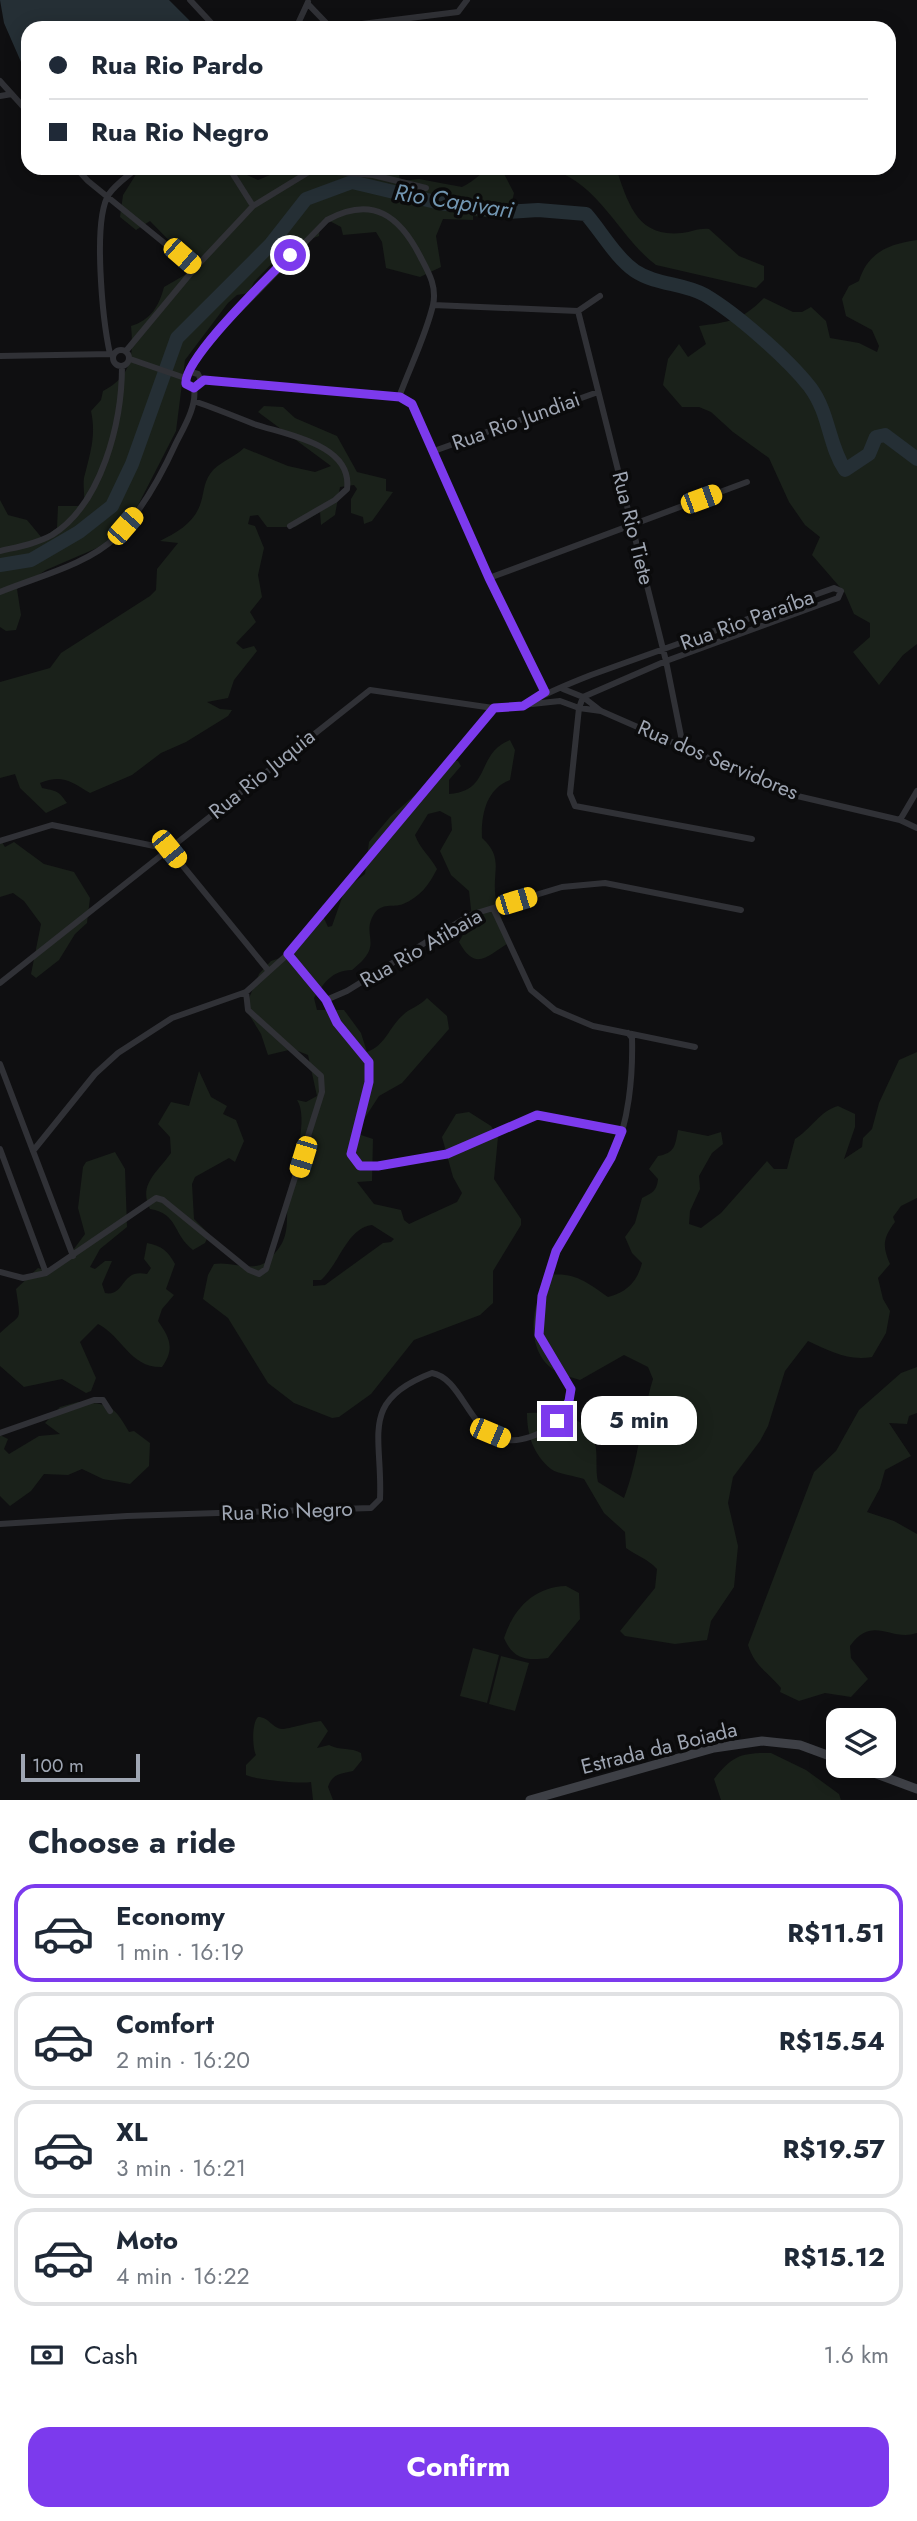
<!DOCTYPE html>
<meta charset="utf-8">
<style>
:root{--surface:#fff;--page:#f2f2f3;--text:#1f2937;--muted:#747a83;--line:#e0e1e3;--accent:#7c3aed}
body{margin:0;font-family:Jost,sans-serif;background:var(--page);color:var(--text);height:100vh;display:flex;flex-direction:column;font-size:26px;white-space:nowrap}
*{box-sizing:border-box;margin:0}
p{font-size:23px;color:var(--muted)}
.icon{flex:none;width:38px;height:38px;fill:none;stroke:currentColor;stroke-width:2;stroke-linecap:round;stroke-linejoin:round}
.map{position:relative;height:1800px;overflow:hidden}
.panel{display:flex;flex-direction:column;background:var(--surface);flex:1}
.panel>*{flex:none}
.top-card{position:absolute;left:21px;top:21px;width:875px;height:154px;border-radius:21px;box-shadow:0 4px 18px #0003;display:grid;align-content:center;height:154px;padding:0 28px;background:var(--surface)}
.fabs{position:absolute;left:826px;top:1708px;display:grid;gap:14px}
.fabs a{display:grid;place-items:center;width:70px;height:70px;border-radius:14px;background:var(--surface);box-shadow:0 4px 18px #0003;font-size:35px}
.scale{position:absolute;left:21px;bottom:18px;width:119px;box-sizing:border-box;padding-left:7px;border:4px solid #9fa6b3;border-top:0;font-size:19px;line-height:24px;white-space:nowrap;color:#9fa6b3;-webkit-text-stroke:5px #0b0b0c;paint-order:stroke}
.end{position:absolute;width:32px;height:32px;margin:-16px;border:9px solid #7c3aed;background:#fff;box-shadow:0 0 0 4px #fff}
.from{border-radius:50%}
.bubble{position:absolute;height:49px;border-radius:21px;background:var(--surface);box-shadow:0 4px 18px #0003;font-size:23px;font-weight:700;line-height:49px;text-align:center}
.car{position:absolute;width:21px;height:42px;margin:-21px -10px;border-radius:9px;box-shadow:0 0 5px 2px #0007;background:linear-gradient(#f5c518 24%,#345 0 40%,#f5c518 0 76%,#345 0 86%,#f5c518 0)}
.top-card b{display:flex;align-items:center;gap:24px;height:66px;font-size:26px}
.top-card b+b{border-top:2px solid var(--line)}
.top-card i{width:18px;height:18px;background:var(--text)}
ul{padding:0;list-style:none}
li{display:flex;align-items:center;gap:21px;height:98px;margin:0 14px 10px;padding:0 14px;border:4px solid var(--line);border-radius:21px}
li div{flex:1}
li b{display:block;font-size:26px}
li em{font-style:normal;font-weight:700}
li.on{border-color:var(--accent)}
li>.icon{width:63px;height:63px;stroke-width:1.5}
h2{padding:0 28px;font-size:32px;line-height:84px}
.pay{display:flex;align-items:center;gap:18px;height:77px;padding:0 28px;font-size:26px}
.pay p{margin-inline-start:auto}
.primary-button{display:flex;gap:14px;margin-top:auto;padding:14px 28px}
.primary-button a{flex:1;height:80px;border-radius:21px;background:var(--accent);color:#fff;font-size:28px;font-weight:700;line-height:80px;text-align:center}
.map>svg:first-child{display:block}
.green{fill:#1a211a;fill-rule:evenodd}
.water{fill:#252f35}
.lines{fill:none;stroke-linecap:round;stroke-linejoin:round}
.river{stroke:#252f35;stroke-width:14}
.street{stroke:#303136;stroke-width:6}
.secondary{stroke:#3e4046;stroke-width:9}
.route{stroke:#7c3aed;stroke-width:9}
.labels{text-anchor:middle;stroke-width:7;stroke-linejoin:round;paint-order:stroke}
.street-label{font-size:21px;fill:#9fa6b3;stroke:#0b0b0c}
.water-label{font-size:23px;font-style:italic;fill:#7296b2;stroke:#0b0b0c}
</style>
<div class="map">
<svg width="917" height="1800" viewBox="0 0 917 1800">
<rect width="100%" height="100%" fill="#0f0f11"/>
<path class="green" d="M140 168H231L258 180 287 168H398L400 181 419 179 462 187C478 180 484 165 502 170L514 193 511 206 496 218 473 216V220L443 219 436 236 441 267 420 277 386 268 382 242 376 232 343 235 341 227 326 219 320 223 319 236 308 240 294 255 279 256 254 282 249 293 237 295 228 303 185 360 176 431 132 517 120 532 97 548 46 570 17 589 21 615 16 630 6 631 0 627V500L8 515 27 520 42 538 57 528 58 506H79L84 502C85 493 82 482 85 474 91 451 96 434 91 411L101 400 103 391C131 377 134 356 131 326 151 320 159 306 164 287L190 272 193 265 150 221 136 230 120 217 123 195Z
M544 168H616C628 203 637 238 682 233 692 232 698 228 709 229L739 256 764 266V280L756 288 656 265C617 236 598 178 544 168Z
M917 240V644L903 655 879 685 853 652 870 637V623L854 614 845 593 812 555 820 537 805 525 789 502 769 458 733 432 711 412 699 407H682L663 385 668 359 679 344 688 357 706 344 699 326C729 322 741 321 764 298L793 312H802L811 307 826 321 830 338 859 343 877 352 879 346 872 330 846 316 842 299 849 286 859 281C868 252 889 244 917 240Z
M264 406 283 407 295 418 337 436 357 472 386 479V491L393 492 372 521 364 524 363 517 351 513V499L357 489 354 485 340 487 335 515 321 525 320 512 295 527H267L258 515 250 516 248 524 255 526 264 548 258 575 262 597 250 612 256 622 236 643 243 649 254 646 257 651 234 680 228 698 207 702 220 709 232 710 228 716 186 742 161 753 132 775 90 793C71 781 61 774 40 783L42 788C56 791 58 790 67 803L46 813 20 788 15 774 0 778V682L50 668 61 653 150 596 156 590 157 569 178 543 160 541C177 532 193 524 200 505 204 495 203 484 210 474 218 462 234 458 244 448L288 466 315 472 331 466 258 412Z
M510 740 515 750 510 780C486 789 481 815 482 838 505 859 491 872 496 899 499 914 505 928 510 942 488 955 476 973 459 942L472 918 469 891 451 875 440 851 452 830 451 817 440 811 428 814 415 835C420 849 430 856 437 869 429 885 420 897 403 904 393 908 382 902 374 914 360 937 386 944 352 970 331 971 325 982 314 998L317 1010H344L361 1033 367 1052C386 1045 389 1027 403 1015 410 1008 420 1006 427 998L447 1016 449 1029 402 1083 379 1096 357 1130 361 1135 373 1139 372 1181 357 1182 374 1204 401 1210 404 1220 409 1224 457 1202 462 1193 453 1177 442 1137 456 1114 469 1112 491 1126 498 1137 494 1179 521 1219V1225L493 1271V1303L480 1315 414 1340 371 1394 339 1417 332 1418 294 1403 268 1383 228 1318 203 1299 208 1275 214 1264C231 1261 252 1272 266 1262 272 1257 280 1248 283 1241 289 1228 286 1213 288 1199 291 1175 310 1119 297 1100L306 1102 317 1096 308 1055 293 1049 268 1055 261 1034 245 1008 259 974 271 961 292 954 301 945 323 904 322 914 328 927 332 926 345 889 365 874 369 842 390 817 453 761H458L461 766 449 780V794C492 791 475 754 510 740ZM372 1225 394 1239 391 1242 383 1243 325 1285 313 1286V1280H321C340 1263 347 1228 372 1225Z
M0 839 5 847 14 842 44 864 74 872 90 898 87 923 75 934 59 960 36 978 31 974 41 924 24 901 13 893 0 897Z
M917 1052V1198L901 1206 893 1217 895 1222C883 1238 882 1246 890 1264L878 1278 883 1299 890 1311 886 1333 872 1357C847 1361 830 1351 808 1341L785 1371 768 1426 760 1441 733 1477 728 1503 738 1546 734 1587 711 1621 707 1640 675 1644 625 1636 620 1631 655 1588 657 1569C648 1559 637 1556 626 1548L625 1532 604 1513 584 1479C576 1476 557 1474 551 1469 533 1454 527 1435 527 1413 552 1412 586 1413 595 1443 598 1455 595 1469 598 1482L624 1498C639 1460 641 1418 653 1379L648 1367 624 1355 580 1380C574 1378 566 1376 559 1373 523 1355 530 1302 550 1275 575 1272 588 1283 608 1297 627 1292 637 1282 642 1263L632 1253 625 1237 635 1223 642 1198C652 1193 657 1191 658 1179L649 1169 658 1156C675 1153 675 1146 678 1130L708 1136 721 1132 723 1144 712 1153 699 1176 700 1189 690 1211 689 1224 701 1228 721 1213 767 1161 774 1169H787L795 1139C811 1129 820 1111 838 1106L855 1114V1127L844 1159 862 1147 863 1138 872 1129 879 1103 899 1060Z
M199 1071 211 1097 227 1106 223 1114 236 1120 244 1141 235 1162 229 1158 195 1177 192 1184 194 1219 209 1234 205 1243 193 1250C172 1234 179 1214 150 1209 138 1184 157 1173 171 1153L170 1137 158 1124 171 1102 189 1106Z
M115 1152 125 1169 127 1227 100 1249 90 1267 95 1269 105 1261H112L102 1284 105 1293C126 1297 120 1268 147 1274L151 1268 144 1259 147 1243C162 1246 168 1251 175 1264L166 1289 174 1295 162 1309 158 1321C170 1338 175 1349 162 1367 130 1368 123 1337 98 1324L80 1342 96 1378 91 1391 86 1393 62 1379 24 1387 0 1366V1333C22 1312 21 1324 16 1289L38 1268 48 1271 68 1257 85 1234 78 1208 83 1167 86 1162Z
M917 1367V1413L909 1416 907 1424 889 1423 911 1456 885 1470 880 1488 867 1512 894 1521 917 1534V1633C890 1642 873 1614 850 1646L851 1658 868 1679 851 1697 825 1693 799 1701 780 1692 781 1688C767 1671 755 1667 748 1645L814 1472 836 1451 859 1410 901 1373Z
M78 1402C110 1404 113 1404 129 1432L134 1431 150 1443 149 1466 130 1484 103 1479 82 1469 68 1475 44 1474 31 1491 10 1506 0 1496V1435L8 1439 4 1449 9 1454 39 1436 60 1434 45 1423 60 1407Z
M566 1586 579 1593 580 1619 548 1658C526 1661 513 1659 504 1638 514 1608 534 1587 566 1586Z
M473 1648 499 1655 487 1703 460 1696Z
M501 1656 529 1663 515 1711 489 1704Z
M258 1717C269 1717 272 1728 282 1729 289 1729 310 1722 321 1721L328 1731 317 1748 329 1745C340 1751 351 1747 361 1753L362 1760 353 1771C340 1774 332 1774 328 1787L333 1800H313L311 1782C300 1784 257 1780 246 1775V1765L256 1755C252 1747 252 1722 258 1717Z
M771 1753 806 1770 839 1794 841 1800H721L714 1779C733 1755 741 1753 771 1753Z"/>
<path class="water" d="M0 0H169L197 28H28V78L4 23Z"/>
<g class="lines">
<path class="river" d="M0 565 31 560 79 532 112 506 132 464 177 338 270 245 306 199 352 182 440 203 506 212 538 210 586 214C601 231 616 258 635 271 656 285 684 283 705 295 737 314 787 358 810 387 830 414 828 444 845 470L869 454 876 437 885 435 917 459"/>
<path class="street" d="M190 0 216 28
M308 4 331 28
M296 28 308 2
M330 28 458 12 467 0
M0 81 28 112
M0 96 12 94
M76 168 88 181 195 268
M229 168 253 206
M433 305 578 311
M578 311 666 661 683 746
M578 311 600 296
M113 358a8 8 0 1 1 16 0a8 8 0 1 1-16 0Z
M126 351 195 268 253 206 312 170 373 175 426 188
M110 354C103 322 92 220 109 194 116 184 128 176 137 168
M0 356 112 354
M130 359 185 378
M191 372 198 374 201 380 194 388 186 384 185 378 209 341 327 220C373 195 400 216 421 258 429 273 437 287 433 305 426 335 410 367 399 397
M201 380 399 397 412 404 489 578 545 692
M194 401C214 408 234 416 254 424 286 435 353 444 347 489L335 500 290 526
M434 451 598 392
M0 551C17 547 36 544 52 535 102 504 122 422 122 366
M489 578 747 482
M0 592C36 577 87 565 116 537 142 511 161 476 176 443 184 427 197 406 194 388
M563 689 583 697 601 711 793 795 900 820 917 828
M583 697 579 708 570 794 575 806 752 839
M525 705C546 693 568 684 591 675L834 588 841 591 838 598 666 661 583 697
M900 820 917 791
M0 841 52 825 169 849 268 970
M493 908 531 990 555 1010 593 1026 695 1047
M288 954 326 1000 347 991 470 915 562 887 605 883 741 910
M0 983 370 690 493 708 560 701 579 708 601 711
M326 1000 337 1023 369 1062V1081L351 1155 360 1166H378L447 1154 537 1116 622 1131
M0 1064 73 1256
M0 1149 46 1273
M33 1151 95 1074 118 1053 172 1018 246 992 288 954 493 708
M0 1272 23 1278 46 1273 156 1198 163 1200 249 1270 259 1274 266 1269 322 1092 321 1076 248 1010 246 992
M0 1433 94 1400H103L110 1411
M0 1524 127 1516 371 1508 380 1499C383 1436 358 1401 432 1373 468 1379 471 1457 530 1437 545 1432 555 1424 563 1411 584 1375 545 1364 538 1332 536 1320 540 1306 542 1295 554 1242 587 1204 612 1158 629 1124 633 1075 632 1038L628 1033"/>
<path class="secondary" d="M855 1766 917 1789
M530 1800 714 1748 762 1741 800 1745 838 1759"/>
</g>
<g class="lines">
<path class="route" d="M290 255C270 276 182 360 186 384L194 388 204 380 400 397 412 404 489 578 545 692 523 706 494 708 288 954 326 1000 337 1023 369 1062V1082L351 1154 360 1166H378L447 1154 537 1115 622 1131 611 1158 556 1251 542 1296 539 1335 571 1389 569 1401 557 1421"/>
</g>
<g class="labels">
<g class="street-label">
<text transform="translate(516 421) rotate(-20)" y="7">Rua Rio Jundiai</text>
<text transform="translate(633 528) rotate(76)" y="7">Rua Rio Tiete</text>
<text transform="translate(747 620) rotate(-20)" y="7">Rua Rio Paraíba</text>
<text transform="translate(718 760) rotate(23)" y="7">Rua dos Servidores</text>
<text transform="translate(262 774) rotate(-39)" y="7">Rua Rio Juquia</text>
<text transform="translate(421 948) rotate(-30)" y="7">Rua Rio Atibaia</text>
<text transform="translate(287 1511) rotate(-2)" y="7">Rua Rio Negro</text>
<text transform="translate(659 1748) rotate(-14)" y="7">Estrada da Boiada</text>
</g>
<g class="water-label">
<text transform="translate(454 201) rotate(9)" y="8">Rio Capivari</text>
</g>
</g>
</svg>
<div class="fabs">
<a><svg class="icon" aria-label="layers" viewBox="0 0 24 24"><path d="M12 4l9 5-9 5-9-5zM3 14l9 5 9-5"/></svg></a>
</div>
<div class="scale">100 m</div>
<i class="end from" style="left:290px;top:255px"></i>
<i class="end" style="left:557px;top:1421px"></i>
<div class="bubble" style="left:581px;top:1396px;width:116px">5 min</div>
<i class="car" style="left:182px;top:256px;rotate:131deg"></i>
<i class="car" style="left:701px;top:499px;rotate:70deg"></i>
<i class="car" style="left:125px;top:526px;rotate:41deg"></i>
<i class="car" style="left:169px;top:849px;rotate:141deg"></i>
<i class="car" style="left:516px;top:901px;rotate:73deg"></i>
<i class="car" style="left:303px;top:1157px;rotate:197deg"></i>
<i class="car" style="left:490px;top:1433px;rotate:113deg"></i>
<div class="top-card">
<b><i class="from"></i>Rua Rio Pardo</b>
<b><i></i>Rua Rio Negro</b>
</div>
</div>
<section class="panel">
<h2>Choose a ride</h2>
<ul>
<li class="on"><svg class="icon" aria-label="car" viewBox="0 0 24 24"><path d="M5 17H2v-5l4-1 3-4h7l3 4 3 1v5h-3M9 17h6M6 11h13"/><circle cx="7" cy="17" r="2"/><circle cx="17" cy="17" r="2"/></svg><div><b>Economy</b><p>1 min · 16:19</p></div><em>R$11.51</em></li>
<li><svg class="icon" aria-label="car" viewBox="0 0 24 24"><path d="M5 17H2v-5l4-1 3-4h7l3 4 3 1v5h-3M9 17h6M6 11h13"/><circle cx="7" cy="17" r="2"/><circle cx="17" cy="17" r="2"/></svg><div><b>Comfort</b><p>2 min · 16:20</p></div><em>R$15.54</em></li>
<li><svg class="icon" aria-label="car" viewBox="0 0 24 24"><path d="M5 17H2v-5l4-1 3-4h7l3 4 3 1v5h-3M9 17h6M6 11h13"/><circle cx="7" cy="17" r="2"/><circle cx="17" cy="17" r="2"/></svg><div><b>XL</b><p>3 min · 16:21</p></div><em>R$19.57</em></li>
<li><svg class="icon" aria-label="car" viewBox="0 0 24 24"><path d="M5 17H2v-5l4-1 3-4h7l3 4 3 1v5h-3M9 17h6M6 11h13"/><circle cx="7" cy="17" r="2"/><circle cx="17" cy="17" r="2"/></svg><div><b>Moto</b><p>4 min · 16:22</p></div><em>R$15.12</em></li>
</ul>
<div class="pay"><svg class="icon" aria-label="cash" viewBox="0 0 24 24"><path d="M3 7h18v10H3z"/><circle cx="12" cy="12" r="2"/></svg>Cash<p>1.6 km</p></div>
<div class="primary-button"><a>Confirm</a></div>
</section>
